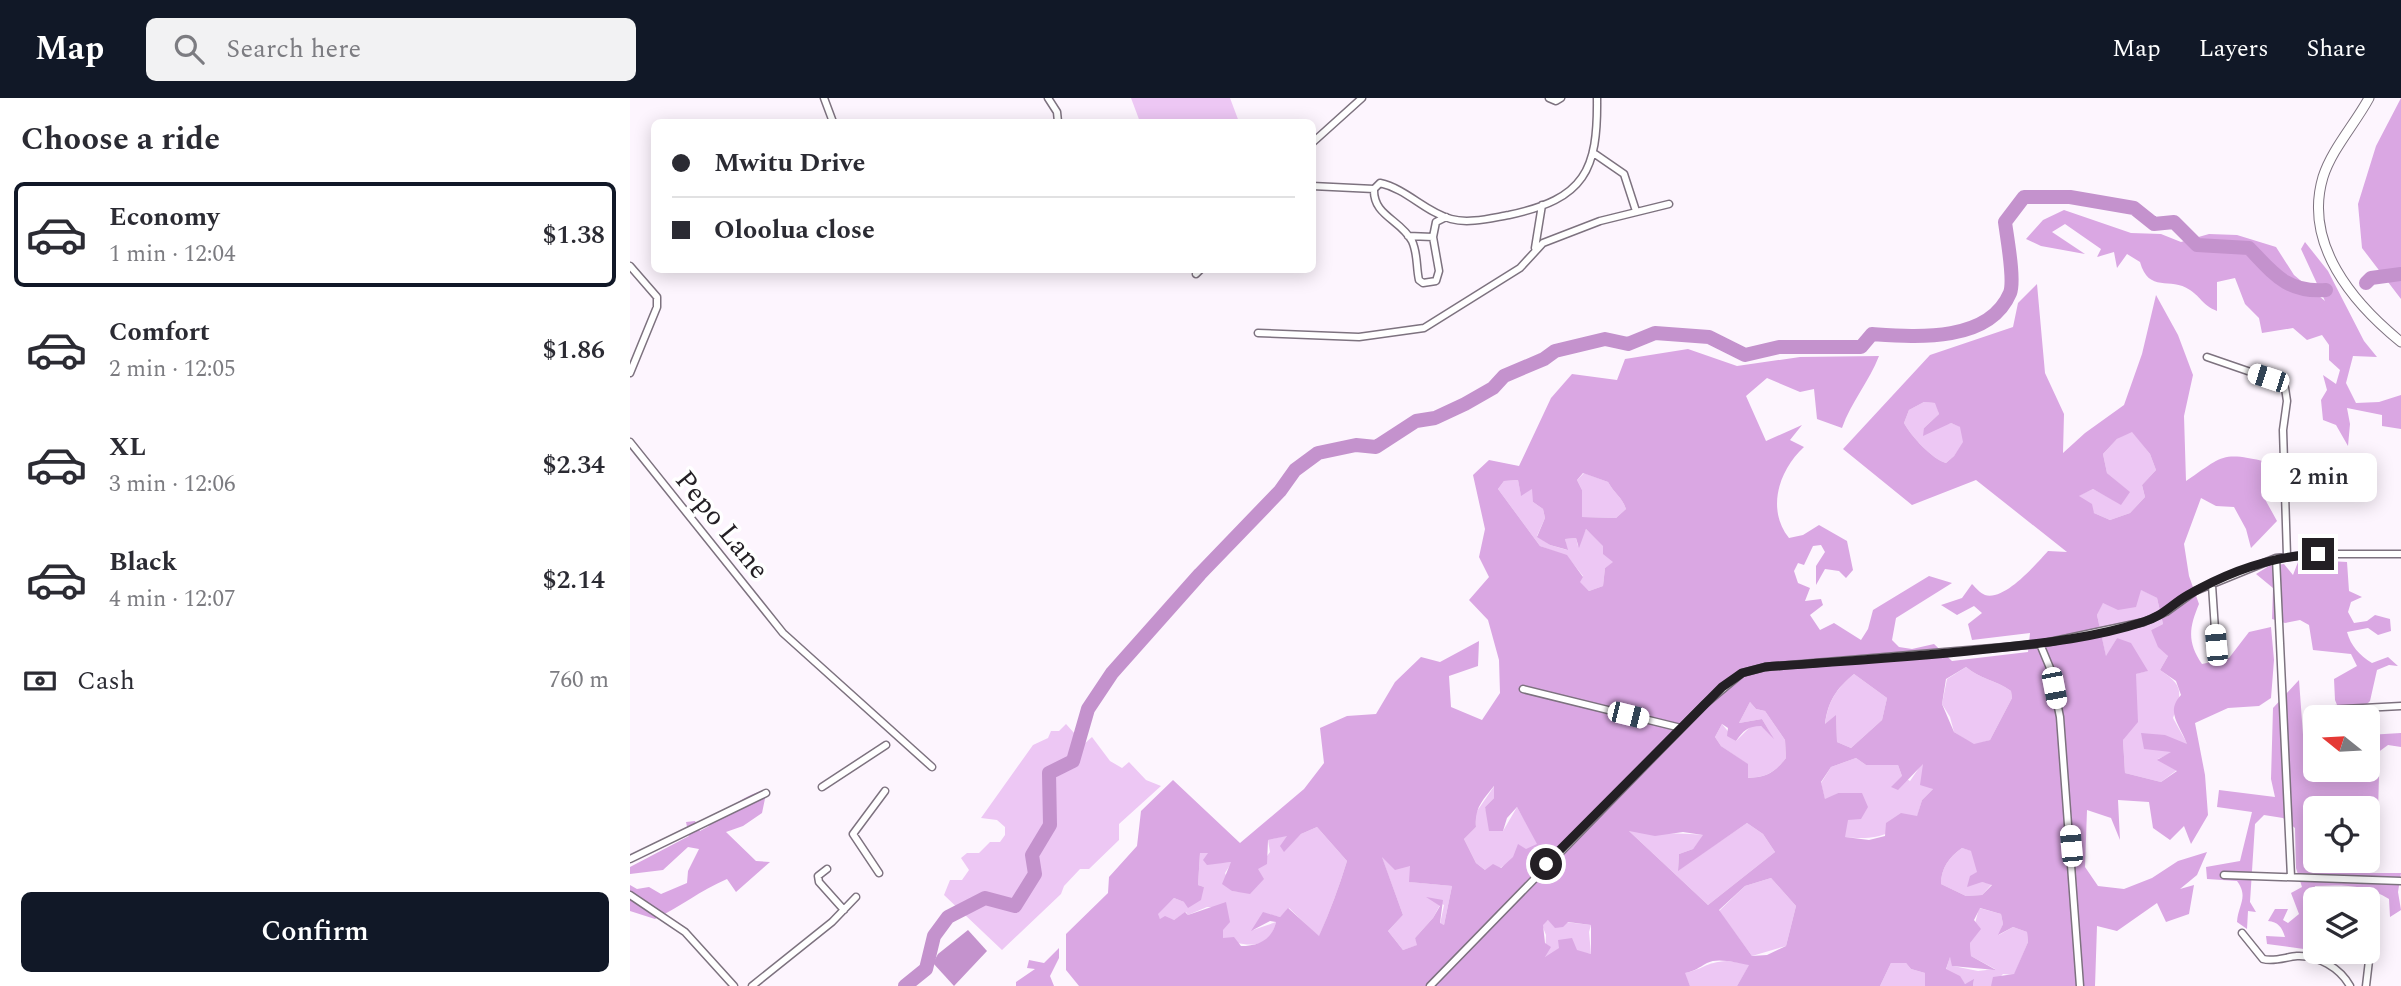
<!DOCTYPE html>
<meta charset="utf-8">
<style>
:root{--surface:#fff;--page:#f2f2f3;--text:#2b2b33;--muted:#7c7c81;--line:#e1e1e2;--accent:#111827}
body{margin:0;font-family:Spectral,serif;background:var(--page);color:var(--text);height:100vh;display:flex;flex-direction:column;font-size:26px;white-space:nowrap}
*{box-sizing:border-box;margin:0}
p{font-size:23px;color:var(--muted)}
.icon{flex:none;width:38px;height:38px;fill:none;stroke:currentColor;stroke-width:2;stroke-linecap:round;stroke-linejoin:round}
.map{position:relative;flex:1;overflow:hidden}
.side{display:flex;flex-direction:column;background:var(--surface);width:630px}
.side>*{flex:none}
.top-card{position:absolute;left:21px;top:21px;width:665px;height:154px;border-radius:10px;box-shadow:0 4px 18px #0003;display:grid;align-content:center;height:154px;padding:0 21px;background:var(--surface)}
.needle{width:46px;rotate:288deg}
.controls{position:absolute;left:1673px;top:607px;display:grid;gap:14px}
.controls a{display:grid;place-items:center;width:77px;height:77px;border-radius:10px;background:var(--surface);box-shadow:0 4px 18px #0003;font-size:35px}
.end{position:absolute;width:32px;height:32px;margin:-16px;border:9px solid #231f24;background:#fff;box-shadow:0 0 0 4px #fff}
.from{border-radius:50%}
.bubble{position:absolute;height:49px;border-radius:10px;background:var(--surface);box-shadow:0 4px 18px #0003;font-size:23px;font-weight:600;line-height:49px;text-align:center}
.car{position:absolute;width:21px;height:42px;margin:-21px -10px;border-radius:9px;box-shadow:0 0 5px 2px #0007;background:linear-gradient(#fff 24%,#345 0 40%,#fff 0 76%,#345 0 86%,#fff 0)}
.top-card b{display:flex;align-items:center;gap:24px;height:66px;font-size:26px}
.top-card b+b{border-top:2px solid var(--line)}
.top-card i{width:18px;height:18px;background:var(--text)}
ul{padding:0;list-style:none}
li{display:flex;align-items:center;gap:21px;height:105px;margin:0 14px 10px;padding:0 7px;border:4px solid transparent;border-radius:10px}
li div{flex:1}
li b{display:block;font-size:26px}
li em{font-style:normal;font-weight:600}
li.active{border-color:var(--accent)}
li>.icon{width:63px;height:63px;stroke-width:1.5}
h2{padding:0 21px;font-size:32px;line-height:84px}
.pay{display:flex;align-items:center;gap:18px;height:77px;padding:0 21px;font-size:26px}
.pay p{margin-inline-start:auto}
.action{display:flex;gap:14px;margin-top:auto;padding:14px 21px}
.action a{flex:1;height:80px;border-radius:10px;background:var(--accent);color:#fff;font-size:28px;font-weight:600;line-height:80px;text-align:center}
header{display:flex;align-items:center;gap:42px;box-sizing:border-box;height:98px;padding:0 35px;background:var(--accent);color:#fff}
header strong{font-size:33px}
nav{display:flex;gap:38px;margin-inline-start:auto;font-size:24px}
.search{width:490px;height:63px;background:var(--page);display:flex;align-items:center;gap:18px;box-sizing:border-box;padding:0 24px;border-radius:10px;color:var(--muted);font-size:26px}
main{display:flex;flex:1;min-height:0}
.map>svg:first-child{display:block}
.green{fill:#edc7f4}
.forest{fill:#daa7e3;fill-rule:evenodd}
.water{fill:#c492cd}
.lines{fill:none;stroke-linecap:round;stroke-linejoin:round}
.river{stroke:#c492cd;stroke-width:14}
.street-casing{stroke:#7d727f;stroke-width:9}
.secondary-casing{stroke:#7d727f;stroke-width:11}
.street{stroke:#fff;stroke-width:6}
.secondary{stroke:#fff;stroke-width:9}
.route{stroke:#231f24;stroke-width:9}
.labels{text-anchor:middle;stroke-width:7;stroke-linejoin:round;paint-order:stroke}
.street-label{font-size:28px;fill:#231f24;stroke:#fff}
</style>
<header>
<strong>Map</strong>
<div class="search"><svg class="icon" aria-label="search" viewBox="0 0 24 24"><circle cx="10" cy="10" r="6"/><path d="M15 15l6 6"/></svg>Search here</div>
<nav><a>Map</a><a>Layers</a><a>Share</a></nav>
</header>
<main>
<section class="side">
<h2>Choose a ride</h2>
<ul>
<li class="active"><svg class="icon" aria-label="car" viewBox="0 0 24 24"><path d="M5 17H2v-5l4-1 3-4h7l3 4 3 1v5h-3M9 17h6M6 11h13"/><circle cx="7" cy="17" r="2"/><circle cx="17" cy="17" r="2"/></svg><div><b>Economy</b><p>1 min · 12:04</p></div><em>$1.38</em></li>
<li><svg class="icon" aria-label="car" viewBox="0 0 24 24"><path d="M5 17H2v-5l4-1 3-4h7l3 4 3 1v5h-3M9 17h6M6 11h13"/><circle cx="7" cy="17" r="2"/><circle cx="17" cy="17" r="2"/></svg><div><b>Comfort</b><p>2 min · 12:05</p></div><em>$1.86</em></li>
<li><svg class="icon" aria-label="car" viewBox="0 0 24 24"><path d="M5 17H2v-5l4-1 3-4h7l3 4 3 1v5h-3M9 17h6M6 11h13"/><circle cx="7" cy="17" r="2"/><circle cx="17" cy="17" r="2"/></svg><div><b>XL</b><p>3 min · 12:06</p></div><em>$2.34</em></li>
<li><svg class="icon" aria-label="car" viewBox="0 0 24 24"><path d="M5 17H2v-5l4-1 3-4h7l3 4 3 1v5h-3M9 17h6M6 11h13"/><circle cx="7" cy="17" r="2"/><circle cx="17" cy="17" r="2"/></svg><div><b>Black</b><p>4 min · 12:07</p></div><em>$2.14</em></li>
</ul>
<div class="pay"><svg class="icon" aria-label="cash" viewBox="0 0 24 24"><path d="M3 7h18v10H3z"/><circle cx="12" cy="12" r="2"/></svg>Cash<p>760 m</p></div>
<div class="action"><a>Confirm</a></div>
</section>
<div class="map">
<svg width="1771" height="888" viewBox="0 0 1771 888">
<rect width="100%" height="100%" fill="#fdf5fe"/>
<path class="green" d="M501 0H600L609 24H510Z
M1294 304 1306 305 1309 316 1294 330 1321 325 1331 329 1334 344 1324 358 1316 365C1302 361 1281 338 1274 325L1279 312Z
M1502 333 1520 356 1526 372 1512 387 1515 399 1500 415 1480 422 1464 415 1448 398 1463 391 1491 406 1499 394 1477 375 1473 356 1487 341Z
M954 375 978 384C984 395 992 399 996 411L986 420 952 419V392L947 382Z
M888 382 891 397 903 390V404L913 411 915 420 907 438 920 447 937 452 935 441 946 440 948 448 956 431 974 448 984 464 975 470 973 488 959 493 949 484 953 478 937 458 910 448 868 391 874 383Z
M1510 491 1527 500 1533 526 1521 532 1538 558 1530 572C1554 588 1552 594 1543 620L1558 647 1528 661 1547 672 1531 684 1495 675 1493 642 1506 597 1505 576 1517 573 1487 540 1476 559 1467 517 1473 504Z
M1336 569C1350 581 1366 582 1381 593L1382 600 1360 642 1344 647 1324 634 1320 619 1312 606 1317 581Z
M1224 576 1257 600 1252 622 1221 650 1207 644 1206 618 1195 627C1198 603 1206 591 1224 576Z
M1120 604 1126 611 1135 613 1155 642 1156 660C1144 675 1137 679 1117 680V666L1091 648 1085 639 1092 626 1106 643 1121 628H1131L1142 638 1132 621 1109 625Z
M436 626 454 646 462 639 480 663 492 670 499 664 516 682 531 688 489 726V742L459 771H450L434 788 431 796 372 852 314 797 320 782H332L339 772 331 760 337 755H349L360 744H370L375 737V729L367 722 351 720 403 647 418 640 421 633H429Z
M1226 660 1236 667H1268L1272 678 1280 683 1293 664 1303 691 1292 702 1287 719C1259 736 1249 743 1214 739L1219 696 1208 695 1195 702 1191 685 1201 669Z
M865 687 864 700 855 709 859 723 873 733 887 709 908 746 870 770 855 772 846 765 834 741 846 729 845 716Z
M1117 725 1133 736 1145 754 1078 807 998 732C1024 737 1048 734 1074 737L1063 751 1049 756 1048 772Z
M687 729 717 763C709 789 700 813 689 839L659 810 650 819 634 815 623 832 646 824C640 853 614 849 593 840L587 809H577L558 817 556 814 544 822 530 821 527 816 544 800 554 804 574 789 568 787 570 755H578L585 765 602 764 595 775 602 793 611 794 640 754 638 742 658 737 654 753 671 736Z
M1332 750 1342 753 1352 784 1362 786 1352 797 1336 798 1311 786C1311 770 1319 759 1332 750Z
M751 757 781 767 780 784 822 788 814 827 810 826 814 807 799 800 810 807 803 820 785 840 788 847 773 852 758 833 773 817Z
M1141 780 1166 808 1156 848 1122 858 1089 813 1115 788Z
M1349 810 1371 816 1373 826 1369 837 1383 829 1397 834 1398 844 1384 877 1373 876 1361 888H1343L1344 882 1335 886 1316 872 1320 858 1323 868 1348 873 1365 871 1341 858 1340 845Z
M918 822 961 827 959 834 961 856 930 850 915 860 916 837 912 827Z
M1097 863 1120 866 1107 888H1060L1054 875C1073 872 1075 864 1097 863Z
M1261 865H1276L1281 871 1295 875V888H1250Z"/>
<path class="forest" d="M1771 0V201L1732 150 1728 106 1746 48Z
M1434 112 1501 135 1531 136 1551 144 1579 136 1607 137 1646 149 1664 177 1695 203 1671 151 1675 144 1698 173 1734 243 1747 259 1723 258 1716 285 1726 305 1749 304 1771 297V331L1752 328V317L1717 310 1720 326 1718 348 1706 327 1693 322 1691 302 1697 292 1693 277 1706 286 1710 272 1699 262V247L1692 237 1677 242 1663 230 1632 235 1629 220 1615 206 1605 180 1587 184V213C1572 207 1572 200 1560 192 1540 178 1519 196 1510 164L1497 156 1487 170 1484 154 1467 159 1471 151 1435 126 1422 134 1455 156 1411 148 1396 141 1413 122Z
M1407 186 1415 275 1434 316 1433 355 1455 335 1494 307 1512 256 1526 197 1548 237 1563 277 1554 318 1556 383C1593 358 1591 353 1637 364L1631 394 1647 423 1621 450 1616 431 1604 409 1586 408 1571 400 1554 446 1559 478 1569 506C1559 530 1557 544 1572 566L1599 560 1619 534 1641 529 1644 562 1641 600 1629 608 1598 610 1565 625 1575 677 1578 717 1561 746 1554 728 1540 742 1523 730 1519 704 1488 702 1490 742 1481 720 1457 712 1455 769 1468 788 1494 791 1522 780 1548 763 1577 754 1567 777 1550 791 1564 787 1559 816 1536 824 1527 805 1487 833 1467 828 1465 888H1361L1363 879 1384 876 1398 844 1397 834 1383 829 1368 837 1373 826 1371 816 1350 810 1344 822 1351 831 1340 845 1341 858 1366 872 1322 868 1320 859 1316 871 1330 878 1335 886 1344 881 1343 888H1295V875L1281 871 1276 865H1261L1250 888H1107L1119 867C1107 865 1088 859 1077 865 1068 870 1065 873 1055 875L1060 888H449L436 872V836L478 795 479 779 507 748 511 713 543 682 610 745 674 691 694 665 690 630 717 618 746 616 765 584 791 559 810 564 849 543 848 568 819 578 821 609 852 622 870 595 869 562 858 522 839 502 859 479 849 459 855 431 843 377 859 362 889 368 921 300 942 276 987 282 995 261 1058 251 1107 268 1170 259 1249 258C1239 284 1221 304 1212 330L1187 321 1184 291 1170 294 1137 280 1116 298 1136 343 1172 327 1160 342 1174 349C1149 372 1136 411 1159 440L1173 437 1189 427 1217 443 1223 472 1216 480 1209 473 1195 471 1186 487V468L1195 454 1191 447 1183 448 1174 467 1168 465 1164 473 1168 485 1180 490 1175 503 1191 501 1193 507 1180 517 1190 532 1204 525 1231 542 1238 531 1243 512 1299 478 1322 485 1266 520 1262 542 1269 549 1282 551 1304 546 1322 563 1398 554 1400 535 1342 542 1338 526 1352 515 1344 508 1327 517 1311 507 1332 500 1342 486C1346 490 1350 495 1355 497 1375 503 1406 466 1418 453L1437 454 1346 382 1282 407 1213 351 1300 257 1383 229 1388 205ZM1294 304 1305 305 1309 316 1294 330 1293 338 1321 325 1330 329 1333 344 1324 358 1316 365C1302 361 1281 338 1274 325L1279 312ZM1502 334 1520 356 1526 372 1512 387 1515 399 1500 415 1480 422 1464 415 1462 406 1449 398 1463 391 1491 407 1500 394 1477 375 1473 356 1487 341ZM953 375 978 384C984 395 992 399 996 411L986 420 952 419V392L947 382ZM888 382 891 398 902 391 903 404 913 411 915 420 907 439 920 447 938 452 935 441 946 440 949 450 956 431 973 448V456L983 464 975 470 973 488 959 493 950 484 953 479 937 457 910 448 868 391 874 383ZM1511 492 1527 500 1533 526 1521 532 1528 549 1538 558 1530 572 1546 583 1551 597C1535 614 1550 627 1557 646L1535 637 1511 635 1514 651 1541 654 1527 662 1547 673 1531 684 1495 675 1493 642 1508 624 1506 576 1518 573 1501 545 1487 540 1476 558 1467 517 1473 505 1488 512 1506 509ZM1336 569C1350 581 1366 582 1381 593L1382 600 1360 642 1344 646 1324 634 1312 606 1316 581ZM1224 576 1257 600 1252 622 1221 650 1207 644 1206 617 1195 626C1198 603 1206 591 1224 576ZM1120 604 1126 611 1135 613 1155 642 1156 660C1144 675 1137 679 1118 680V666L1091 648 1085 639 1092 626 1098 630 1097 638 1106 643C1113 633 1118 628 1131 628L1144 641 1132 621 1109 625ZM1226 660 1236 667H1268L1272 678 1261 689 1268 692 1293 666 1290 687 1303 691 1292 702 1287 718 1271 715 1256 725 1255 738 1239 742 1215 739 1218 722 1231 721 1238 709 1232 695H1208L1195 701 1191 684 1201 669ZM864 688V700L855 709 859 733H873L877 720 887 709 907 746 896 751 888 746 883 759 871 770 863 766 855 772 846 765 834 741 846 729C844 710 853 702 864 688ZM1117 725 1133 736 1145 754 1078 807 999 733 1025 738 1053 734 1073 737 1063 751 1049 756 1048 773ZM687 729 717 763C709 789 700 813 689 838L658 810 650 819 633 814 621 833 640 823 646 824C642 842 628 848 611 848L604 839 593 840V832L600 824 596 804 558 817 555 814 544 822 535 818 530 821 528 816 544 800 554 804 558 810 571 802 574 789 568 787 570 755H578L573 762 577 767 601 764 592 786 602 793 620 796 634 781 628 771 637 766 638 742 657 738 650 748 654 754 671 736ZM1332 750 1341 753 1347 774 1340 778 1337 789 1352 784 1362 787 1352 797 1336 798 1311 786C1311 770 1319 759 1332 750ZM752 759 765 772 780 768 779 784 822 788 814 827 810 825 813 802 796 799 810 808 803 820 785 840 787 847 773 852 758 833 773 817ZM1141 780 1166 808 1156 848 1137 857 1122 858 1089 812 1115 788ZM918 822 925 830 933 829 938 824 961 827V856L947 852 942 840 928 842 929 850 915 859 921 849 915 845 913 827Z
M1680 462 1717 464 1719 493 1732 499 1721 504 1718 514 1724 525 1737 523 1745 517 1760 521 1761 533 1748 537 1738 530 1717 534C1721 548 1729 557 1742 565L1758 559 1768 568 1759 567 1747 572 1740 603 1724 619H1712L1705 602 1704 581 1727 568 1721 556 1683 552 1679 527 1670 522 1655 525 1642 521 1643 490 1626 476 1639 468 1654 466 1663 477 1668 464Z
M1669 582 1675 664 1685 666V672H1738V637L1771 635V649L1758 647 1743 658 1749 677 1748 714H1738V710H1685V763H1730L1741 775H1771L1768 794 1771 812 1760 819 1759 801C1736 786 1711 787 1685 788L1682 796 1685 849 1681 852 1637 846 1636 838 1655 839C1652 829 1648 824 1638 823L1645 811H1658L1653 822 1658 825 1669 816 1661 795 1672 789 1666 770 1665 730 1653 720 1634 717 1625 726 1620 804 1626 814 1618 813 1617 831 1607 824C1608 807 1619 799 1607 783L1577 781 1576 769 1610 763 1622 714 1587 709 1589 692 1645 699 1641 681 1643 610Z
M137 691 132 715 113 728 96 734 126 763 140 764 106 794 97 781C71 792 50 809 25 821L0 813V787L7 791 19 789 31 796 57 785 58 773 69 751 58 749 33 772 0 776V769L59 738 56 724 65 723 70 733 79 728 83 717 95 718C106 702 119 697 137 691Z
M429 850V860L420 878 424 888H386V884L405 871 397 870 399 862 414 865Z"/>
<path class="water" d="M338 832 357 853 324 888 303 865 308 856Z"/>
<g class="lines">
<path class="river" d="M1736 185 1741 180 1771 176
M275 888 296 871 304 838 318 819 355 800 385 808 405 776 402 757 420 727 419 675 443 663 458 611 482 575 570 476 650 393 665 372 688 355 726 347 746 349 786 323 805 320 835 306 863 290 874 278 914 261 925 253 975 241 998 246 1025 235 1079 239 1115 257 1149 249H1231L1242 236C1286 239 1359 245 1380 195 1385 182 1377 140 1375 124L1394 99H1440L1504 110 1524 126 1544 124 1567 147 1619 150C1644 176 1657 195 1696 192"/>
<defs>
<path id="street" d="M194 0 203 24
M418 0 427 14 428 24
M919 0 926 3 931 0
M682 45 732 0
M965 56 994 76 1006 113
M682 88 744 91
M778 138 803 139 809 173 806 183 793 185 789 182C786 169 788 156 782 143 770 121 743 118 744 91L750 85C777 91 795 114 821 121 839 126 861 120 879 117 955 101 968 72 967 0
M803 139 806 124 816 119
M905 150 912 107
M0 168 27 199V209L0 275
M566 176 570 172
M628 235 729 239 794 230 890 170 913 145 970 123 1039 106
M1577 259 1638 280 1655 290 1657 303 1653 332 1657 458
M0 344 153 535 302 669
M1646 460 1661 779
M1582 487 1586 547
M1410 546 1420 570 1430 619 1450 888
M893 591 1051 630
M1695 612 1771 608
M192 689 256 647
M0 761 136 695
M197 771 188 778 189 784 214 812
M249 775 223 736 255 693
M1594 777 1771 783
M0 797 55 834 104 888
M1612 835 1633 861C1644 864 1656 859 1667 858 1688 857 1710 870 1720 888
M122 888 202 824 226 799
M800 888 1075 606 1112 575 1135 569 1410 546 1514 524 1536 514 1565 493 1646 460 1688 456H1771
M1736 888 1740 854"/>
<path id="secondary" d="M1739 0C1725 26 1702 51 1693 79 1673 146 1723 205 1771 244"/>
</defs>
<use href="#street" class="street-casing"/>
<use href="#secondary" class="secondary-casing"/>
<use href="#street" class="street"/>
<use href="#secondary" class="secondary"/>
</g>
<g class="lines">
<path class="route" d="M916 766 1092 589 1112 575 1135 569C1212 563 1290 559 1367 550 1416 545 1467 539 1513 524 1532 519 1542 506 1558 497 1598 474 1642 458 1688 456"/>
</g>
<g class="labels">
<g class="street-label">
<text transform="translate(93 426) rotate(51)" y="10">Pepo Lane</text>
</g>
</g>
</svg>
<div class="controls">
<a><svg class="needle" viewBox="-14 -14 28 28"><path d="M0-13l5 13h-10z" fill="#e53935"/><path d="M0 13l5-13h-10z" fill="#7c7c81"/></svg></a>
<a><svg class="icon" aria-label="locate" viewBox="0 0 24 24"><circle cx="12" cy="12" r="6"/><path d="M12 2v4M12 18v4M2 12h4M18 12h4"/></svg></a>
<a><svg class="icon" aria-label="layers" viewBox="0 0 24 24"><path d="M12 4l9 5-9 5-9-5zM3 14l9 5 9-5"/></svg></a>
</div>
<i class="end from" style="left:916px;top:766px"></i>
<i class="end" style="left:1688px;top:456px"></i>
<div class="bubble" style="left:1631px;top:355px;width:116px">2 min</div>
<i class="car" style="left:1638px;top:280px;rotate:288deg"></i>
<i class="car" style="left:1586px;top:547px;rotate:355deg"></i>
<i class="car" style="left:1424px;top:590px;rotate:169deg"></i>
<i class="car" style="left:998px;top:617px;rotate:104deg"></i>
<i class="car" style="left:1441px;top:748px;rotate:355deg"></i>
<div class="top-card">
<b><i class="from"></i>Mwitu Drive</b>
<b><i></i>Oloolua close</b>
</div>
</div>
</main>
